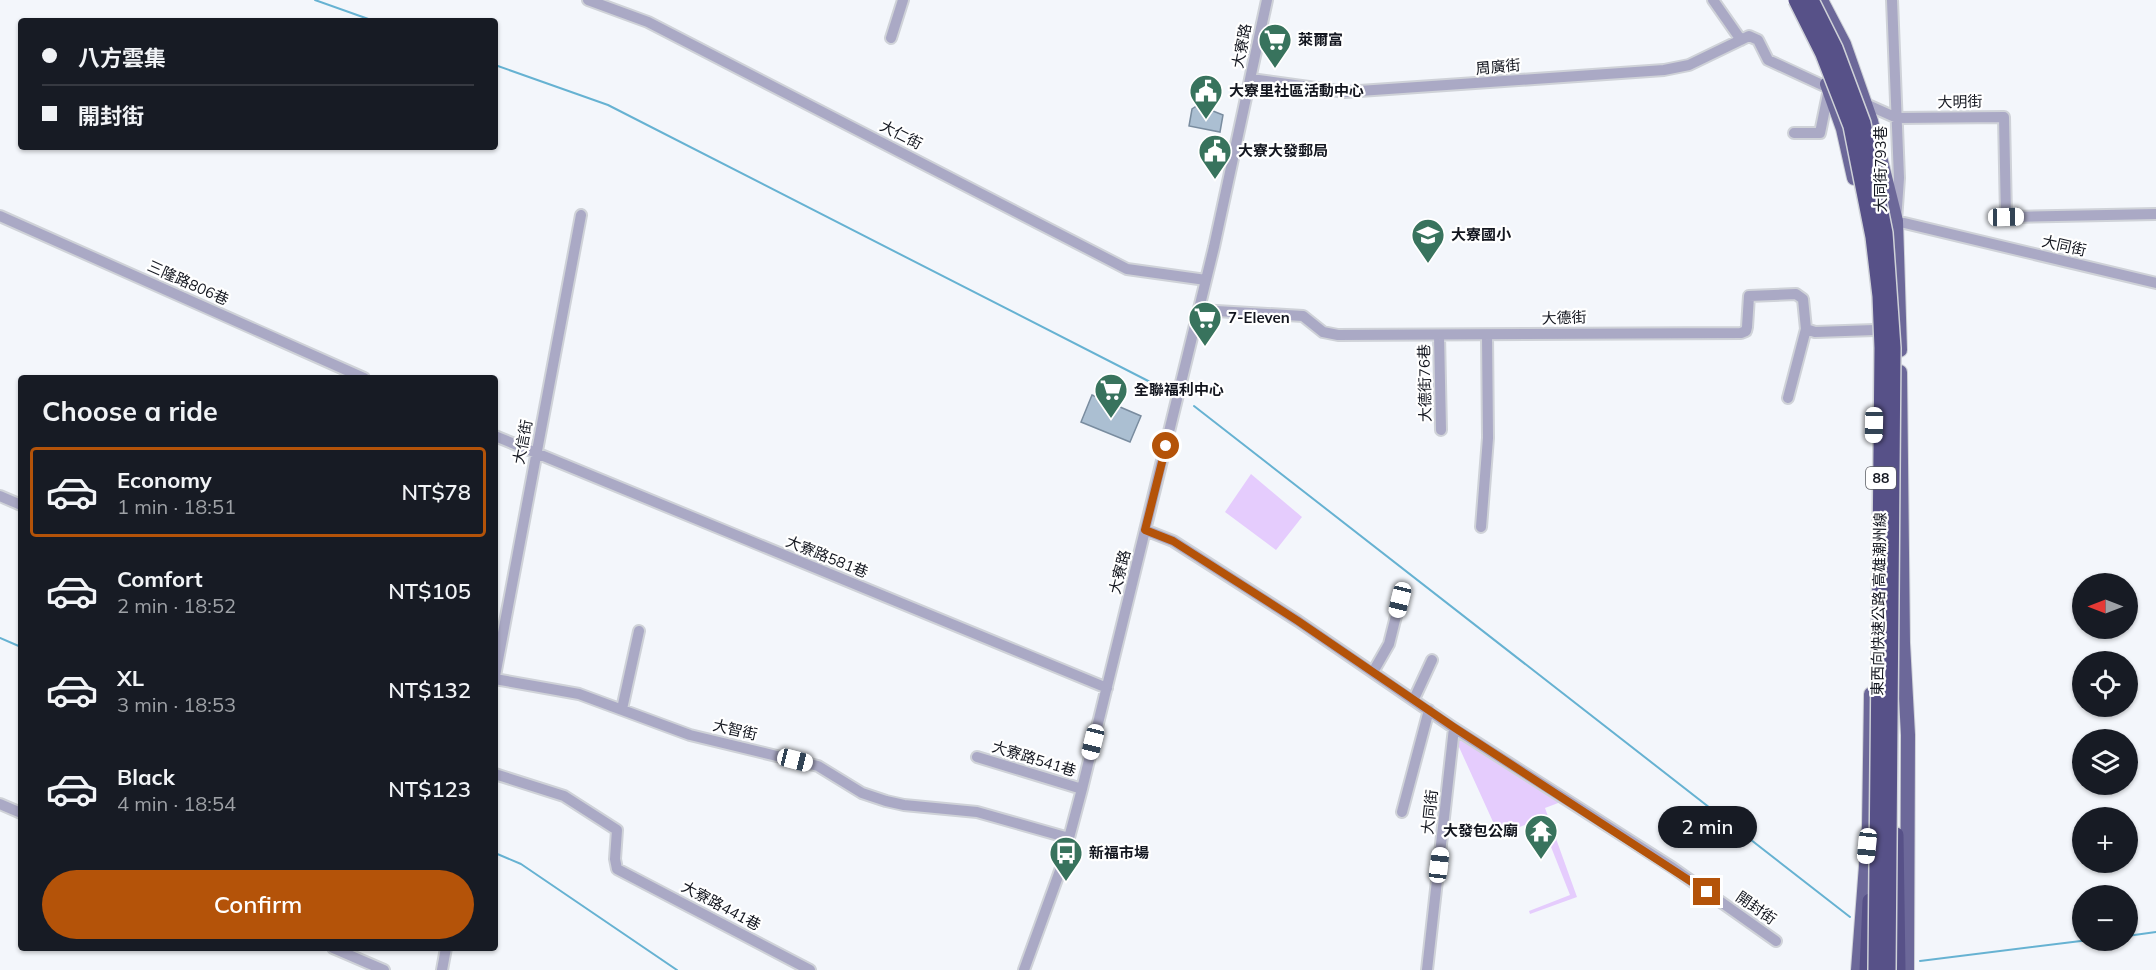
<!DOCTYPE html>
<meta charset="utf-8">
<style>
:root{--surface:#171b24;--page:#20242c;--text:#f1f3f6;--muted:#9ea1a6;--line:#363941;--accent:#b45309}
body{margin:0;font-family:Mulish,"Noto Sans TC",sans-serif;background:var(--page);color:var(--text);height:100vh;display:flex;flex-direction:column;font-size:22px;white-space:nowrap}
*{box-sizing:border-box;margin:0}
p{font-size:20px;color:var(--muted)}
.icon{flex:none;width:33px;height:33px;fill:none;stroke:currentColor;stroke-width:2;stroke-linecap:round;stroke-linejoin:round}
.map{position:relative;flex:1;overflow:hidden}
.panel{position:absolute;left:18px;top:375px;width:480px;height:576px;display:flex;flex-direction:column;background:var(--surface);border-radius:6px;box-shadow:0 2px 4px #0004}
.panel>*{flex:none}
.top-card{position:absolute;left:18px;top:18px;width:480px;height:132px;border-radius:6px;box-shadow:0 2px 4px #0004;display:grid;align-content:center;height:132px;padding:0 24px;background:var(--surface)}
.needle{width:39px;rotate:270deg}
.controls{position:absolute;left:2072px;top:573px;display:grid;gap:12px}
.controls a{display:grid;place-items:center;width:66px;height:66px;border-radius:50%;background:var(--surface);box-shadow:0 2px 4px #0004;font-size:30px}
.end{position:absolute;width:27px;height:27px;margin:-14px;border:8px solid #b45309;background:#fff;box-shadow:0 0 0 3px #fff}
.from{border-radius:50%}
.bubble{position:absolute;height:42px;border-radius:21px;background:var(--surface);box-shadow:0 2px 4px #0004;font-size:20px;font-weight:600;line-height:42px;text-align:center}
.car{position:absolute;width:18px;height:36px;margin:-18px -9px;border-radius:8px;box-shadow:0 0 4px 2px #0007;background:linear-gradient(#fff 24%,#345 0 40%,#fff 0 76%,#345 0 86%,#fff 0)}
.top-card b{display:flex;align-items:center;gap:21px;height:57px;font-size:22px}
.top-card b+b{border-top:2px solid var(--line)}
.top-card i{width:15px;height:15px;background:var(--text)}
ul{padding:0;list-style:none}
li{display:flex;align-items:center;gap:18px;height:90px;margin:0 12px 9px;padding:0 12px;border:3px solid transparent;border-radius:6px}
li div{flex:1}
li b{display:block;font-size:22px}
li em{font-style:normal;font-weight:600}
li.selected{border-color:var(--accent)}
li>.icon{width:54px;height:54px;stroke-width:1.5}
h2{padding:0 24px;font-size:27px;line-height:72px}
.button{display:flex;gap:12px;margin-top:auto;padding:12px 24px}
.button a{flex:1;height:69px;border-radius:36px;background:var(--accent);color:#fff;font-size:24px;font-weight:600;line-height:69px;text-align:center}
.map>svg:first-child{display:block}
.green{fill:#e5ccfd}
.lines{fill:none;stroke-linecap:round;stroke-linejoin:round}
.stream{stroke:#66b2d2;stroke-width:2}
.building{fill:#abbfd2;stroke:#798c9f;stroke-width:1.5}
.minor-casing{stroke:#cfd2d8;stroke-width:14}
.major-casing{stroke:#cfd2d8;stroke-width:16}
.highway-casing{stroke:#cfd2d8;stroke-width:18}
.minor{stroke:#aaa9c5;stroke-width:10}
.major{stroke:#6c6899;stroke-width:14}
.highway{stroke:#575188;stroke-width:15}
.highway-bridge-casing{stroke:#cfd2d8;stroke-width:18;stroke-linecap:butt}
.highway-bridge{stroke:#575188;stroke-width:15}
.route{stroke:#b45309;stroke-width:8}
.labels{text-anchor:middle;stroke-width:4.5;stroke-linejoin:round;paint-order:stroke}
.shield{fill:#fff;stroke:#5a5c62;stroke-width:1.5}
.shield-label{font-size:14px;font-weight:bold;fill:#13161f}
.poi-label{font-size:15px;font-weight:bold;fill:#13161f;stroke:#fff;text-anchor:start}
.street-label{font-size:15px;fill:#13161f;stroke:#fff}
</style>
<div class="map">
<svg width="2156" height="970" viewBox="0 0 2156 970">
<rect width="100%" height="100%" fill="#f3f6fb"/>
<path class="green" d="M1251 474 1302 517 1276 550 1225 512Z
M1454 736 1566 800 1545 808 1577 897 1530 914 1529 911 1570 895 1540 819 1499 835Z"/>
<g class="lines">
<path class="stream" d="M315 0 374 21
M495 65 608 105 1160 387
M1194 406 1850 917
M0 638 21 647
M495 853 521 864 677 970
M2127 936 2156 932
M1920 961 2089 940"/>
</g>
<path class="building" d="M1198 105 1223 115 1220 132 1189 126 1192 109Z
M1092 395 1141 416 1130 442 1081 422Z"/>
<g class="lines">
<defs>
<path id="minor" d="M588 0 648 22 1127 269 1206 280
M1713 0 1741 40
M1892 0 1899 178 1896 221 2156 283
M891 38 903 0
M1251 79 1345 92 1664 70 1689 65 1749 36 1758 40 1768 60 1833 90
M1861 102 1897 118 2004 117 2006 217 2156 214
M1794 133H1820L1829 89
M0 216 364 378
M1199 310 1303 316 1323 332 1338 335 1741 333 1746 331 1747 327 1749 296 1796 294 1803 299 1806 329 1815 332 1875 330
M1439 335 1441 430
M1788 398 1806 329
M495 436 1107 688
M0 496 21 505
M1481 527 1488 438 1487 335
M1145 530 1173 541 1298 621 1454 728 1673 868 1776 941
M1373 672 1389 644 1400 600
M495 676 581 215
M495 679 579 694 690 735 818 766 862 793 886 801 904 805 977 812 1069 838
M1414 699 1432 660
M622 709 639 631
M977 757 1082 789
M495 774 564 796 617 830 615 859 617 869 810 970
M0 804 21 813
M1402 812 1429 710
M333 948 384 970
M442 970 446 948
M1024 970 1061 868 1082 789 1214 247 1267 0
M1427 970 1454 728"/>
<path id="major" d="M1821 0 1844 44 1871 121 1896 221 1900 350
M1827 84 1843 129 1854 178
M1900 372 1903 643 1908 735 1907 970
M1858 970 1869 826 1871 694"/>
<path id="highway" d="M1896 835 1898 970
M1867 970 1870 901"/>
</defs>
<use href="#minor" class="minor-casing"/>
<use href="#major" class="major-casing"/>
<use href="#highway" class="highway-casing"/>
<use href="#minor" class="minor"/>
<use href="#major" class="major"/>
<use href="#highway" class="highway"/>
<defs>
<path id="highway-bridge" d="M1796 0 1823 54 1851 126 1873 237 1880 296 1882 348 1876 970
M1811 0 1835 48 1863 123 1885 233 1893 348 1888 970"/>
</defs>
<use href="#highway-bridge" class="highway-bridge-casing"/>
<use href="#highway-bridge" class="highway-bridge"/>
</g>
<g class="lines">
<path class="route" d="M1166 446 1145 530 1173 541 1298 621 1455 728 1707 892"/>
</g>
<defs>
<symbol id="supermarket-pin" viewBox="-11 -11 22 30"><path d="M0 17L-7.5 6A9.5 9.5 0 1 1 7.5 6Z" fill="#38735d" stroke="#fff"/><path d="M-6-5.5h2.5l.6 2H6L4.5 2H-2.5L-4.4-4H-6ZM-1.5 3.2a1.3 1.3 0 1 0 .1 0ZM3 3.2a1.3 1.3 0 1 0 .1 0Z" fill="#fff"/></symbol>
<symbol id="civic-pin" viewBox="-11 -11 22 30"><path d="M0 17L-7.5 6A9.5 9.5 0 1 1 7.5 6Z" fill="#38735d" stroke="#fff"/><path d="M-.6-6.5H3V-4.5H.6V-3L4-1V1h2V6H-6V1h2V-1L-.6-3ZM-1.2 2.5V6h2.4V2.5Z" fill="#fff"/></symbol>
<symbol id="school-pin" viewBox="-11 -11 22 30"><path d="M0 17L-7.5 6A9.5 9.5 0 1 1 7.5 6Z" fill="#38735d" stroke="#fff"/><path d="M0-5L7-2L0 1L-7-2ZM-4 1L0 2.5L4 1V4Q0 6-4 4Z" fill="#fff"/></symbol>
<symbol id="temple-pin" viewBox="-11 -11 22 30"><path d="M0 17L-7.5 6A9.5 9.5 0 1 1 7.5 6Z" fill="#38735d" stroke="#fff"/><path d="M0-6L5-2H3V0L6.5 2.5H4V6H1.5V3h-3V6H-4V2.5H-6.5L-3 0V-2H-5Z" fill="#fff"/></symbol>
<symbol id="bus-pin" viewBox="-11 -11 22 30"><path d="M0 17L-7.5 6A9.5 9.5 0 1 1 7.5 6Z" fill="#38735d" stroke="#fff"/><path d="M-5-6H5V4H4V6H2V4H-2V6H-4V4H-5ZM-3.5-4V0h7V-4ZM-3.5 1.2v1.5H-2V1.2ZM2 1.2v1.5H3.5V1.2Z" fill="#fff"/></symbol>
</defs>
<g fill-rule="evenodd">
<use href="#supermarket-pin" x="1256" y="21" width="38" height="52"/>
<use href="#civic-pin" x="1187" y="72" width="38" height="52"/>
<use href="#civic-pin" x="1196" y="132" width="38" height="52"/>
<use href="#school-pin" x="1409" y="216" width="38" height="52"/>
<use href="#supermarket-pin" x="1186" y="299" width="38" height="52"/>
<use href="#supermarket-pin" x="1092" y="371" width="38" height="52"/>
<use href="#temple-pin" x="1522" y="812" width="38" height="52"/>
<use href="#bus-pin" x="1047" y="834" width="38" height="52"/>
</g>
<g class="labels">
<rect class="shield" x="1866" y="467" width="30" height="22" rx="4.5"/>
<g class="shield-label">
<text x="1881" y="483">88</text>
</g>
<g class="poi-label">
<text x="1298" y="45">萊爾富</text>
<text x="1229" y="96">大寮里社區活動中心</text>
<text x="1238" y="156">大寮大發郵局</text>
<text x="1451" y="240">大寮國小</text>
<text x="1228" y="323">7-Eleven</text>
<text x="1134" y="395">全聯福利中心</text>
<text x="1518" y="836" text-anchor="end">大發包公廟</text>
<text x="1089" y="858">新福市場</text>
</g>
<g class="street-label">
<text transform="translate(1242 46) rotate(-79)" y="5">大寮路</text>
<text transform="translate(1498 67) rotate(-5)" y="5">周廣街</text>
<text transform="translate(1960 102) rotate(-1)" y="5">大明街</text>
<text transform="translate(901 135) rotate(27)" y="5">大仁街</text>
<text transform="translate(1881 169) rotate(-90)" y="5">大同街793巷</text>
<text transform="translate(2064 246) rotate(13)" y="5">大同街</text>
<text transform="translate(188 283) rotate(24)" y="5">三隆路806巷</text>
<text transform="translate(1564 318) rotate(-2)" y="5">大德街</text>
<text transform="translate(1425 383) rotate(-91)" y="5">大德街76巷</text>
<text transform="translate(523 442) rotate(-79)" y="5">大信街</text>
<text transform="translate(827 557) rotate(22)" y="5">大寮路581巷</text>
<text transform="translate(1120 572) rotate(-76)" y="5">大寮路</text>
<text transform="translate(1879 604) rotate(-89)" y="5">東西向快速公路 高雄潮州線</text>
<text transform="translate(735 730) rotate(13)" y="5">大智街</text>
<text transform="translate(1034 759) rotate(17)" y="5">大寮路541巷</text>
<text transform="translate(1430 812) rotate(-84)" y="5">大同街</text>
<text transform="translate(721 906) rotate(28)" y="5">大寮路441巷</text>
<text transform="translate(1756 908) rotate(35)" y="5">開封街</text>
</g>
</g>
</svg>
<div class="controls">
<a><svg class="needle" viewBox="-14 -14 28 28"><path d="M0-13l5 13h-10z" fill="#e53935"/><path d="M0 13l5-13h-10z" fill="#9ea1a6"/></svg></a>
<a><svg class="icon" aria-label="locate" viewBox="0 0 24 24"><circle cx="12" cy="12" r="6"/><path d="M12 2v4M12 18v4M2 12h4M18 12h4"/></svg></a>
<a><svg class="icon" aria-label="layers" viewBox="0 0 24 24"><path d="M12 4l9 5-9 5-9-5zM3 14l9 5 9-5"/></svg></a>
<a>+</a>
<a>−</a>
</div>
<i class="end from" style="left:1166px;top:446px"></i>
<i class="end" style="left:1707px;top:892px"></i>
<div class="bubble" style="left:1658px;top:806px;width:99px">2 min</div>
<i class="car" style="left:2006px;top:217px;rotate:89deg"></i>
<i class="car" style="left:1874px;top:425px;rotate:181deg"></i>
<i class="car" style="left:1400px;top:600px;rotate:194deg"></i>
<i class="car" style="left:1093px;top:742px;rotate:194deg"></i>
<i class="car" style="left:795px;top:760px;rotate:104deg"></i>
<i class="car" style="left:1867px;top:846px;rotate:186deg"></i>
<i class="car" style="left:1439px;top:865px;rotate:7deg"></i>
<div class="top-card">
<b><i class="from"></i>八方雲集</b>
<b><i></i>開封街</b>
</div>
<section class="panel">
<h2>Choose a ride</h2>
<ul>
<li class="selected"><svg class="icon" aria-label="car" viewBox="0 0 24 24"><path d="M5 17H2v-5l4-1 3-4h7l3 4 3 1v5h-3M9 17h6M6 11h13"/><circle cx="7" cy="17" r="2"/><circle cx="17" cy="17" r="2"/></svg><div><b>Economy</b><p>1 min · 18:51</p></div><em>NT$78</em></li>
<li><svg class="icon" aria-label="car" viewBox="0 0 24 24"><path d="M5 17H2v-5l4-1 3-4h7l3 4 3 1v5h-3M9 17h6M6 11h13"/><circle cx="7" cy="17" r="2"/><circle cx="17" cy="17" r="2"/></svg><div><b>Comfort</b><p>2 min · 18:52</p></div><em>NT$105</em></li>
<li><svg class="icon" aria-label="car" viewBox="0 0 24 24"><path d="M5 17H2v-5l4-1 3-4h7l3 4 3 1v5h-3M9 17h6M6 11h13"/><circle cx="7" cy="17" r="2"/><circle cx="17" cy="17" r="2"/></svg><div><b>XL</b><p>3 min · 18:53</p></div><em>NT$132</em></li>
<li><svg class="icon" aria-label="car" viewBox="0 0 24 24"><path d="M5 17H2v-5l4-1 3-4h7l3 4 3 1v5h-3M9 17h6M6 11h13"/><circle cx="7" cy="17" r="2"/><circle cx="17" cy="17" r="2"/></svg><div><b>Black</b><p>4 min · 18:54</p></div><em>NT$123</em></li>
</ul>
<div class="button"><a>Confirm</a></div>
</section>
</div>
